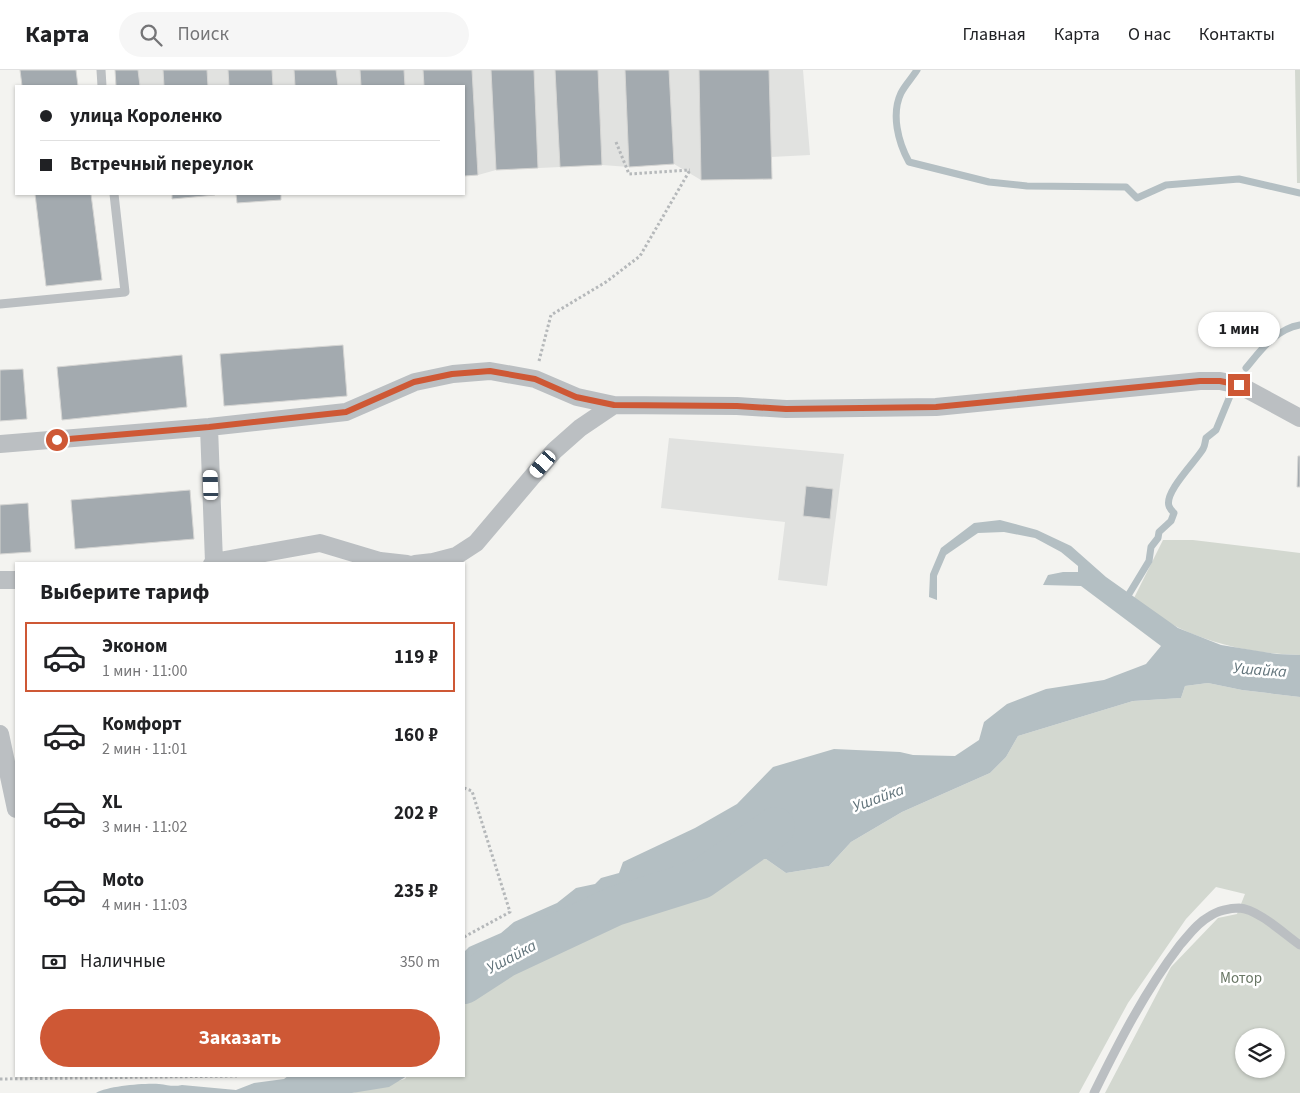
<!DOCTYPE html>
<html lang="ru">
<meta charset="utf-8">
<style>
:root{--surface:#fff;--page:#f6f6f6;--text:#202124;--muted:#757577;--line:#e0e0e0;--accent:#ce5835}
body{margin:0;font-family:"Source Sans 3",sans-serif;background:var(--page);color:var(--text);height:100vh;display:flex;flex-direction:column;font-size:19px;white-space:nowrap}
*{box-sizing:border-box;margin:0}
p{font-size:16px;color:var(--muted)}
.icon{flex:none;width:28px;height:28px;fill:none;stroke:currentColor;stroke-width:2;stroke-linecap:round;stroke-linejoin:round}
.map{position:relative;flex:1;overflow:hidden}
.details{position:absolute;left:15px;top:492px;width:450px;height:515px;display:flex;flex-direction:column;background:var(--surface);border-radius:0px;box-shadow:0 1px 4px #0004}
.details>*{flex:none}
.top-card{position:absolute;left:15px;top:15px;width:450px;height:110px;border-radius:0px;box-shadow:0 1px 4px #0004;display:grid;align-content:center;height:110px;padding:0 25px;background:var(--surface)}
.tools{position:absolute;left:1235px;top:958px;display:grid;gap:10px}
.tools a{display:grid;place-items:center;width:50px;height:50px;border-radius:50%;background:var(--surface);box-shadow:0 1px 4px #0004;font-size:25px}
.end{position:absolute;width:22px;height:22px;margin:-11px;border:6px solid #ce5835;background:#fff;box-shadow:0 0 0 2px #fff}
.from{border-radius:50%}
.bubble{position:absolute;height:35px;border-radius:18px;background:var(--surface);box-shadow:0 1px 4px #0004;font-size:16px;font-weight:700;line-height:35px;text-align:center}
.car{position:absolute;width:15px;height:30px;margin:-15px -8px;border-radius:6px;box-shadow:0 0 4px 1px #0007;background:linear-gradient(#fff 24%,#345 0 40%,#fff 0 76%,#345 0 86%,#fff 0)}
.top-card b{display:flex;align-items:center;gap:18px;height:48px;font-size:19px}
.top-card b+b{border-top:1px solid var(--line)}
.top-card i{width:12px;height:12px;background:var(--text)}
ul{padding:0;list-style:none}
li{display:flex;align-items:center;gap:15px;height:70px;margin:0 10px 8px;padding:0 15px;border:2px solid transparent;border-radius:0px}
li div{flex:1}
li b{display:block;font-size:19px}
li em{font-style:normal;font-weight:700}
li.on{border-color:var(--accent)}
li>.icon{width:45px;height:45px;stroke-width:1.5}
h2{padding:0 25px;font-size:22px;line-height:60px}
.pay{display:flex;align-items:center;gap:12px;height:55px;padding:0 25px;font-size:19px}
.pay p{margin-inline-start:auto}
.button{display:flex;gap:10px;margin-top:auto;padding:10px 25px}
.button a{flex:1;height:58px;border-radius:30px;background:var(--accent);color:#fff;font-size:20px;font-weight:700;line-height:58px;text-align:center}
header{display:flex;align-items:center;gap:30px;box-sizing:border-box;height:70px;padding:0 25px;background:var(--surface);border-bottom:1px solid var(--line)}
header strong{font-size:24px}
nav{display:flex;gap:28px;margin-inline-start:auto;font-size:18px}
.search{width:350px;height:45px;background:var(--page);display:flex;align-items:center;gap:12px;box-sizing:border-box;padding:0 18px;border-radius:28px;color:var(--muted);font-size:19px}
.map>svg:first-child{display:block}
.built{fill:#e1e2e0}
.green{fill:#d3d8d0;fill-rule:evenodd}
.water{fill:#b4bfc3}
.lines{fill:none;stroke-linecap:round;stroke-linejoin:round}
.stream{stroke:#b4bfc3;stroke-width:7}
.river{stroke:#b4bfc3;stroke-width:40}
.building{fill:#a3aaaf;stroke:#d5d5d3}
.path{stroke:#b5b8ba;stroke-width:3;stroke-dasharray:2.5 2.5;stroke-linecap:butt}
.lane{stroke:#bbbfc2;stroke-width:9}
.street{stroke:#bbbfc2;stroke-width:18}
.route{stroke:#ce5835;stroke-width:6}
.labels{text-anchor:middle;stroke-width:5;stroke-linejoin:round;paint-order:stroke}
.park-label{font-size:15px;fill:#687664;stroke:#fff}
.water-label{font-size:16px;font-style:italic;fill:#62747b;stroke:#fff}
</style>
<header>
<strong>Карта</strong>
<div class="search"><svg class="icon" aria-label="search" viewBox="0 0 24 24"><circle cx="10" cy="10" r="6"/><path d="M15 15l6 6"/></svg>Поиск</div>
<nav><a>Главная</a><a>Карта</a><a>О нас</a><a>Контакты</a></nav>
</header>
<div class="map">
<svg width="1300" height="1023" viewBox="0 0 1300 1023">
<rect width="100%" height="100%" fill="#f3f3f0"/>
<path class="built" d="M115 0H803L810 85 771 87 772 109 701 110 674 94 629 97 602 95 496 100 478 105 464 106V16H117Z
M669 368 844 384 827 516 778 510 785 452 661 438Z"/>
<path class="green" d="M1295 0H1300V113H1297Z
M1163 470H1193L1300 483V585C1258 584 1217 576 1179 558 1164 551 1149 538 1134 528Z
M1208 613 1242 620 1300 627V1023H1105L1171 897 1218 848 1237 844 1245 824 1216 817 1186 849 1128 933 1079 1023H352L405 1009 407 1006H464V932L504 902 515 899 545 878 576 860 584 845 597 847C608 836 624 825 640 826L709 789H766L786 803 829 796 851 772 902 742 990 703 1006 687 1018 666 1133 631 1181 628 1185 616ZM1244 966H1276V999H1244Z"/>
<path class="water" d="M1000 450 1037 460 1071 476 1106 507 1178 558 1221 575 1277 584 1300 585V627L1242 620 1208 613 1185 616 1181 628 1133 631 1018 666 1006 687 990 703 902 742 851 772 829 796 786 803 766 789H709L693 796 666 815 640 826H631L607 838 597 847 584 845 576 860 553 877 545 878 540 885 515 899 504 902 464 932V882L469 877 501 863 514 852 557 833 576 818 595 814 601 808 619 803 623 792 695 758 737 734 773 697 834 679 900 682 913 685 955 686 979 670 984 652 1007 634 1046 619 1104 610 1146 594 1161 576 1081 516 1043 515 1048 505 1063 502H1078V496L1061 482 1035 468 1004 462 978 463 946 485 937 506V530L929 527 930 504 941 478 974 453Z
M288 1006H407L389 1017 352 1023H96C108 1016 144 1013 159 1014 168 1015 173 1017 182 1015L236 1020 254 1013 284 1009Z"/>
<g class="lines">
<path class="stream" d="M917 0C912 8 905 15 901 23 891 44 898 72 909 92L989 112 1027 116 1126 117 1137 128 1166 115 1239 109 1300 123
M1246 298C1261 280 1276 259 1300 255
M1129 524 1149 491 1151 477 1158 468 1159 462 1171 451 1174 443C1172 441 1170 439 1169 436 1164 422 1196 391 1203 379 1205 376 1205 372 1206 368L1216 360 1230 326"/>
<path class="river" d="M464 914 504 888 615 836 701 809 775 757"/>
</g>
<path class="building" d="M20 0H76L78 16H22Z
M115 0H138L140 16H116Z
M163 0H207L208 16H164Z
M228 0H272L273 16H229Z
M294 0H336L338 16H295Z
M360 0H404L405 16H361Z
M423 0H472L478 105 464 106V16H424Z
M491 0H534L538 98 496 100Z
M555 0H598L602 95 560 97Z
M625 0H669L674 94 629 97Z
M699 0H769L772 109 701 110Z
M35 124H91L102 210 46 216Z
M172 124H215V125L172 129Z
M236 124H281V130L237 133Z
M343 275 347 326 224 336 220 284Z
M182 285 187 337 62 350 57 297Z
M23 299 27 349 0 351V300Z
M1298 386H1300V417H1297Z
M806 416 833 419 830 449 803 446Z
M190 420 194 469 75 479 71 430Z
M28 433 31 482 0 484V435Z"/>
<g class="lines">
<path class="path" d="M616 72 629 104 690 100
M539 291 551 245 606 212 640 186 690 100
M464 718 472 721 510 842 464 867
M0 1009 237 1006"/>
<path class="lane" d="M101 0 102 16
M0 234 125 222 114 124
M1094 1023C1119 972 1145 921 1180 875 1189 865 1197 853 1210 846 1217 841 1230 838 1239 838 1258 839 1284 864 1300 875"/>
<path class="street" d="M209 357 214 492
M0 374 209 357 346 342 415 312 453 304 490 301 535 309 577 327 614 335 737 336 786 339 936 337 1200 311H1220L1239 315 1300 348
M212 494 214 492 320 473 380 491 407 494
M415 494 433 492 456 486 476 473 554 381 580 358 614 335
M0 510H16
M0 664 16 739"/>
</g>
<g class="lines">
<path class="route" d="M57 370 209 357 346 342 414 312 452 304 490 301 535 309 576 327 614 335 737 336 786 339 936 337 1200 311H1220L1239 315"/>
</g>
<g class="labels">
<g class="park-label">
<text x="1241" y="913">Мотор</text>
</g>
<g class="water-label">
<text transform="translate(1260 599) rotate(4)" y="6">Ушайка</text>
<text transform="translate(878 727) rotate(-20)" y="6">Ушайка</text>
<text transform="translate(511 886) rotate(-28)" y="6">Ушайка</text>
</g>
</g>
</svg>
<div class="tools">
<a><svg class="icon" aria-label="layers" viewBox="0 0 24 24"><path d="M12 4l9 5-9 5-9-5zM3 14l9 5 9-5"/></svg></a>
</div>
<i class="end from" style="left:57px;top:370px"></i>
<i class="end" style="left:1239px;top:315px"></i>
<div class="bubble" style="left:1198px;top:242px;width:82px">1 мин</div>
<i class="car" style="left:543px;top:394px;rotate:221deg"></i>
<i class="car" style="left:211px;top:415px;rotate:358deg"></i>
<div class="top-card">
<b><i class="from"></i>улица Короленко</b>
<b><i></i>Встречный переулок</b>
</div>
<section class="details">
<h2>Выберите тариф</h2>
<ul>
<li class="on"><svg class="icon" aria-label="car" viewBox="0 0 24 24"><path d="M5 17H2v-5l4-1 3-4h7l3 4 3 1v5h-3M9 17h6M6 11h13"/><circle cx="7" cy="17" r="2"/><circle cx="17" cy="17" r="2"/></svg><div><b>Эконом</b><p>1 мин · 11:00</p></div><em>119 ₽</em></li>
<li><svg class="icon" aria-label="car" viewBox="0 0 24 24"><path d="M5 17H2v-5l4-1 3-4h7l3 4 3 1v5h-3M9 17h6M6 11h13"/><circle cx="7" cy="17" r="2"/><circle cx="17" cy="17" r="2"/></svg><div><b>Комфорт</b><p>2 мин · 11:01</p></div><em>160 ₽</em></li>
<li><svg class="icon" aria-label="car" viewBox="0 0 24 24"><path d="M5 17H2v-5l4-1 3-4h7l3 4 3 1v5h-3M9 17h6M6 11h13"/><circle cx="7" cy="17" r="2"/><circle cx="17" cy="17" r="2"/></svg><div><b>XL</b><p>3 мин · 11:02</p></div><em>202 ₽</em></li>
<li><svg class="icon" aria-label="car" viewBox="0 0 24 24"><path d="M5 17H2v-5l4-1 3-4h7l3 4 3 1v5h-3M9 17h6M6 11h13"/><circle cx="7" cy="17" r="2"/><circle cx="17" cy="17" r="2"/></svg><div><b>Moto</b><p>4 мин · 11:03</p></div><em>235 ₽</em></li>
</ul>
<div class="pay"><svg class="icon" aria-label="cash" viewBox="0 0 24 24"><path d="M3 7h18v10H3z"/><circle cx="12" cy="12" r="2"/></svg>Наличные<p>350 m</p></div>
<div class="button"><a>Заказать</a></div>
</section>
</div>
